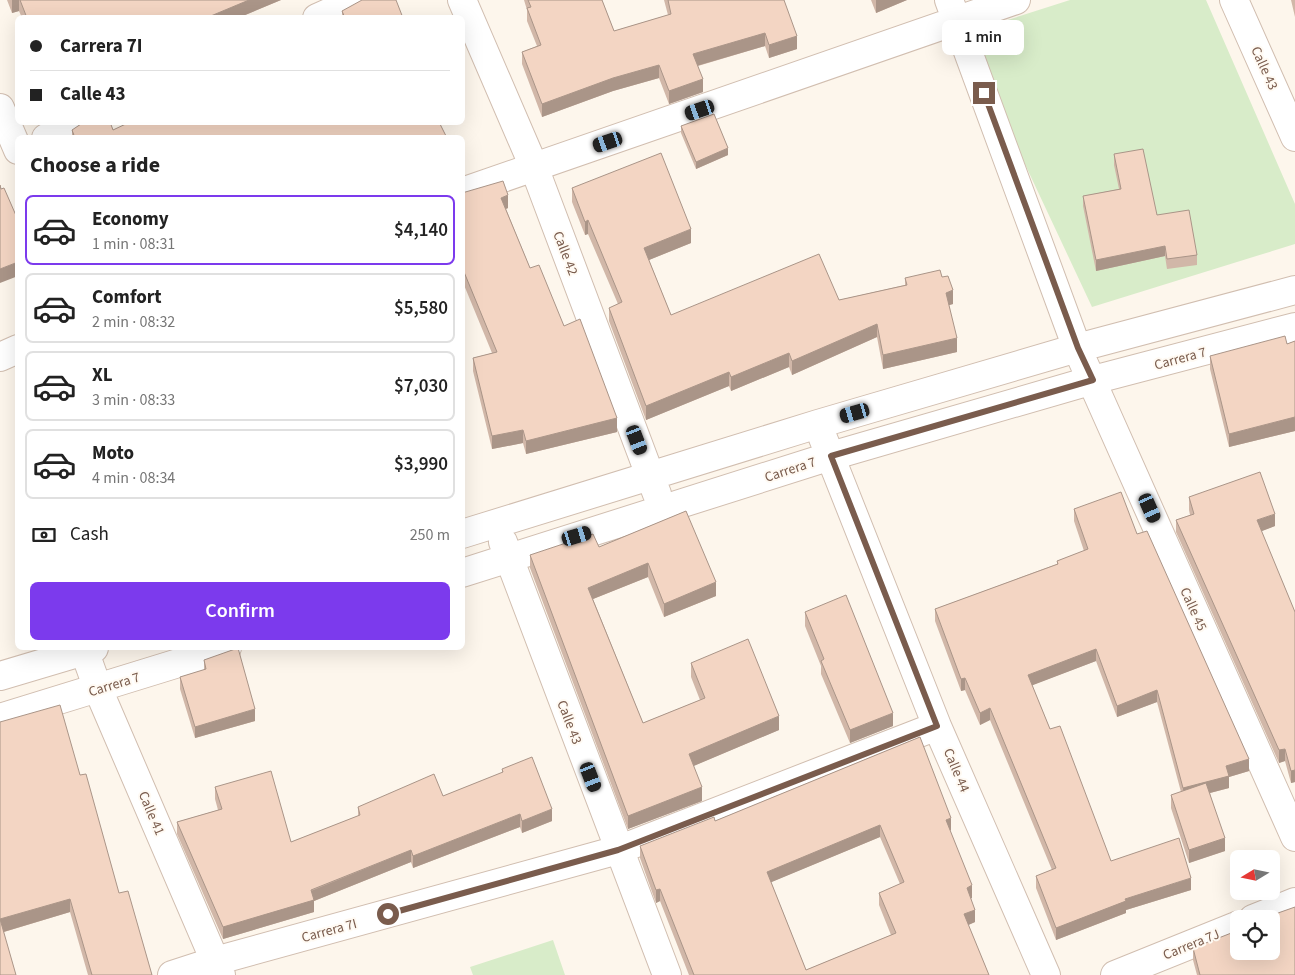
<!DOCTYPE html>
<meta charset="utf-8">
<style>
:root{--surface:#fff;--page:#f6f6f6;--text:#222;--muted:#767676;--line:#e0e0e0;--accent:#7c3aed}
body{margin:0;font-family:"Source Sans 3",sans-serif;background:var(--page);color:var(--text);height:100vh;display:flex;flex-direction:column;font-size:19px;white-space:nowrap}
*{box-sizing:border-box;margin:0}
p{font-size:16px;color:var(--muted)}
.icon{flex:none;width:28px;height:28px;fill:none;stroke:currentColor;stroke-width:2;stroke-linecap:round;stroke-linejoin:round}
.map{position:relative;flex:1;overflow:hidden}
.side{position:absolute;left:15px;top:135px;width:450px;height:515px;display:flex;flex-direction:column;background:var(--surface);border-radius:8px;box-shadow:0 5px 20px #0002}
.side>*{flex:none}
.banner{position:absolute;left:15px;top:15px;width:450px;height:110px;border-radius:8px;box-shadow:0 5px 20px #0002;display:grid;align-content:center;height:110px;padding:0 15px;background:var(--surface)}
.needle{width:32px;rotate:260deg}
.buttons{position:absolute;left:1230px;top:850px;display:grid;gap:10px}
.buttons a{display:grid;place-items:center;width:50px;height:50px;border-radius:8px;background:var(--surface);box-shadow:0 5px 20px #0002;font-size:25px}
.end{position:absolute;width:22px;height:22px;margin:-11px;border:6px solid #7a5c4d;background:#fff;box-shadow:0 0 0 2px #fff}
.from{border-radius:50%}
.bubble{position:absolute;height:35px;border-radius:8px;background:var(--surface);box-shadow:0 5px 20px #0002;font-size:16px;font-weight:600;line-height:35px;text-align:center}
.car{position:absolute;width:15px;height:30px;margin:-15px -8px;border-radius:6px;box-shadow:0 0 4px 1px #0007;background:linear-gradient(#222 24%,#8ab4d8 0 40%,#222 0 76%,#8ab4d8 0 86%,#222 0)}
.banner b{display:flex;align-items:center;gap:18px;height:48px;font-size:19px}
.banner b+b{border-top:1px solid var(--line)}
.banner i{width:12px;height:12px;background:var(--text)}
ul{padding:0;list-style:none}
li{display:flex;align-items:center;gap:15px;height:70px;margin:0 10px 8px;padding:0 5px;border:2px solid var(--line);border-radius:8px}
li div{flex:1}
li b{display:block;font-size:19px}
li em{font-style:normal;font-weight:600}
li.current{border-color:var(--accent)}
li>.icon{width:45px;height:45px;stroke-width:1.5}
h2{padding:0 15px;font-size:22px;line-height:60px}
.pay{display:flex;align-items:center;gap:12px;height:55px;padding:0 15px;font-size:19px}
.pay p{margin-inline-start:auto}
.cta{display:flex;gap:10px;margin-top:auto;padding:10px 15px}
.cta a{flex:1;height:58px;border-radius:8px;background:var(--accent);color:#fff;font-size:20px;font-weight:600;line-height:58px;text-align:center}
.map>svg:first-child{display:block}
.green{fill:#d8ecc9}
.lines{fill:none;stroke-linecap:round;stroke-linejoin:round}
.minor-casing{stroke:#d1beb0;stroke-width:30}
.minor{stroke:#fff;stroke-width:28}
.wall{fill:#d1b7a8;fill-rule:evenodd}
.shaded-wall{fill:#aa9588}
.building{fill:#f3d5c3;stroke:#aa9588;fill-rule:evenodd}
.route{stroke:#7a5c4d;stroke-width:6}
.labels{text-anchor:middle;stroke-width:4;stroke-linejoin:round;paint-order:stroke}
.street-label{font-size:14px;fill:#7a5c4d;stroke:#fffaf3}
</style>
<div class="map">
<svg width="1295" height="975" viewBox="0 0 1295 975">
<rect width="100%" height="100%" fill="#fdf6ec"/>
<path class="green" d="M1070 0H1206L1295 204V244L1092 307 964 34Z
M553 940 565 975H473L470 967Z"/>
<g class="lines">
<defs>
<path id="minor" d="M462 0 534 167 657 494
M949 0 1077 348 1295 837
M1234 0 1295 137
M317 18 357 0
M0 108 18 150
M46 138 80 122
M462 192 1016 0
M0 357 18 349
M823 438 937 726 1046 975
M462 534 818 424 1077 348 1295 290
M503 542 667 975
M462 573 831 456 1093 380 1295 327
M84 650 98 689 221 975
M0 676 94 648
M0 718 227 648
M1253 919 1295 902
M172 975 215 961 618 850 937 726
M1115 975 1239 925"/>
</defs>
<use href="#minor" class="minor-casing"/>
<use href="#minor" class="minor"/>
</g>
<path class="wall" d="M7 0H281L238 18H22L19 11 12 13Z
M524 0H602L614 31 668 15 664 0H784L797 49 769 58 765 46 698 66 703 92 669 104 659 78 613 91 542 117 522 64V52L537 46 527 21V10Z
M871 0H907L876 13Z
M1291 0H1295V17Z
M342 11 403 18H342Z
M681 126 728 155 696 169 681 133Z
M72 130H113L447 138H72Z
M1114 154 1157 215 1197 255V265L1167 269 1165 256 1096 271 1083 206V196L1119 189 1114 165Z
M572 188 691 243 649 260 671 315 839 300 905 285V278L942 277 953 304 949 305 957 352 883 369 877 337 792 375 789 367 731 391 729 386 646 420 609 321V308L618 304 588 234 585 235 572 202Z
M462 193 508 208 506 209 530 268 564 326 617 432 526 454 523 443 492 449 473 371V358L492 353 464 285Z
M1295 341V431L1229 447 1210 369V356L1287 344Z
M1189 497 1275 526 1261 531 1295 612V782L1291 783 1285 761 1279 763 1176 532V520L1190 515 1189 510Z
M1074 509 1137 534 1249 771 1229 777V788L1210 793 1225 851 1189 863 1171 808V795L1181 792 1157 702 1117 717 1096 661 1032 685 1050 729 1111 861 1191 890 1126 910V913L1056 940 1036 888V876L1052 870 990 720 980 725 965 690 961 691 935 621V609L1057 564V561L1084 551 1074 521Z
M686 511 716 596 664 617 648 577 593 599 643 723 700 700 691 677V663L779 730 693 766 702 801 628 829 530 568V555L599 547Z
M805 612 893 726 850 743 821 674V666L805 626Z
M204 660 255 721 195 738 180 689V677L204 670Z
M0 722 80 775 119 893 152 975H88L70 912 4 932 0 975Z
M920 737 951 830 950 831 972 898H971L975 922 968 925 989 975H689L660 901 656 903 640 858V846L715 821ZM880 837 900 884 879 893V905L891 935 806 970 771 882Z
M502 769 552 821 522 833 520 827 413 868 411 862 314 901V912L223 939 177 834V822L218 810 215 799V787L291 842 358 816V807L443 796 502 773Z
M1193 948 1295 975H1197L1193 960Z"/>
<path class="shaded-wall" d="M12 0H19V11L12 13Z
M249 0H281L238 18H206Z
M876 0H907L876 13Z
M765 33V46L693 67V54Z
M797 36V49L769 58V45Z
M659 65V78L613 91 542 117V104L613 78Z
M703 79V92L669 104V91Z
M728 148V155L696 169V162Z
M508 195V208L501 211V198Z
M588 220V234L585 235V222Z
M691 229V243L644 262V248Z
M1165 246V256L1096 271V260Z
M18 262V276L0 283V269Z
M464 272V285L462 286V273Z
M953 290V304L946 306V293Z
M877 324V337L792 375V361Z
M957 338V352L883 369V355Z
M789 353V367L731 391V377Z
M729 372V386L646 420V406Z
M1295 417V431L1229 447V434Z
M617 418V432L526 454V441Z
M523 430V443L492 449V436Z
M1275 514V526L1257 533V520Z
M648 563V577L588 601V588Z
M716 582V596L664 617V604Z
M1096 649V661L1028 687V675Z
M965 678V690L961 691V679Z
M1157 690V702L1117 717V706Z
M990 708V720L980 725V713Z
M255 709V721L195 738V727Z
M893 713V726L850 743V730Z
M779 716V730L689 768V754Z
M1285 749V761L1279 763V750Z
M1249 759V771L1229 777V788L1183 800V788L1226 766Z
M1295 770V782L1291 783V771Z
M702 787V801L628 829V816Z
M552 809V821L522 833V821Z
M520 814V827L413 868V856Z
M951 818V830L946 832V820Z
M880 825V837L767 884V872Z
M1225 838V851L1189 863V850Z
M411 850V862L314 901V912L223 939V927Z
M1191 878V890L1126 910V913L1056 940V928L1125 899Z
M972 885V898L967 900V888Z
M660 889V901L656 903V890Z
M70 899V912L0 933V919Z
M975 910V922L964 927V914Z"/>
<path class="building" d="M20 0H249L206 18H27Z
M362 0H396L403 18H345L342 11Z
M528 0H602L614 31 671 14 668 0H784L797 36 769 45 765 33 693 54 703 79 669 91 659 65 613 78 542 104 522 52 541 45 527 8 531 7Z
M714 114 728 148 696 162 681 126Z
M84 122H110L113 130 130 122H439L447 138H75L72 130Z
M1143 149 1157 215 1189 210 1197 255 1167 259 1165 246 1096 260 1083 196 1121 189 1114 154Z
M661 153 691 229 644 248 671 315 819 254 839 300 907 285 905 278 940 270 942 277 948 276 953 290 946 293 957 338 883 355 877 324 792 361 789 353 731 377 729 372 646 406 609 308 622 302 588 220 585 222 572 188Z
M503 181 508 195 501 198 530 268 539 265 564 326 580 319 617 418 526 441 523 430 492 436 473 358 497 352 464 272 462 273V193Z
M0 185 1 189 4 188 18 220V262L0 269Z
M1285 336 1287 344 1295 341V417L1229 434 1210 356Z
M1260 472 1275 514 1257 520 1295 612V770L1291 771 1285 749 1279 750 1176 520 1194 514 1189 497Z
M1121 492 1137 534 1147 531 1249 759 1226 766 1229 776 1183 788 1157 690 1117 706 1096 649 1028 675 1050 729 1060 726 1111 861 1179 838 1191 878 1125 899 1126 901 1056 928 1036 876 1056 868 990 708 980 713 965 678 961 679 935 609 1058 564 1057 561 1088 549 1074 509Z
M686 511 716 582 664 604 648 563 588 588 643 723 705 698 691 663 748 639 779 716 689 754 702 787 628 816 530 555 593 534 599 547Z
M846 595 893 713 850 730 821 661 824 659 805 612Z
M238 648 255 709 195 727 180 677 206 669 204 660Z
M60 705 80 775 86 774 119 893 128 891 152 975H92L70 899 0 919 16 975H0V722Z
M920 737 951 818 946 820 972 885 967 888 975 910 964 914 989 975H694L660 889 656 890 640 846 714 817 715 821ZM880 825 904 882 879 893 896 933 806 970 767 872Z
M532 757 552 809 522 821 520 814 413 856 411 850 311 890 314 900 223 927 177 822 222 809 215 787 271 771 291 842 360 815 358 807 434 774 443 796 503 772 502 769Z
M1206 783 1225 838 1189 850 1171 795Z
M1295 907V975H1200L1193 948 1239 930V951H1271V919H1261Z"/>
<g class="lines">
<path class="route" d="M388 914 618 850 937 726 831 456 1093 380 1078 348 984 93"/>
</g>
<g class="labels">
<g class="street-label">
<text transform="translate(1265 68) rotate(66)" y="5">Calle 43</text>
<text transform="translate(566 253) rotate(69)" y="5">Calle 42</text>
<text transform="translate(1180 358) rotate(-15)" y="5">Carrera 7</text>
<text transform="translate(790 469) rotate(-18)" y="5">Carrera 7</text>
<text transform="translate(1194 609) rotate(66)" y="5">Calle 45</text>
<text transform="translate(114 684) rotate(-17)" y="5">Carrera 7</text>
<text transform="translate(570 722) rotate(69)" y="5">Calle 43</text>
<text transform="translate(957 770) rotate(67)" y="5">Calle 44</text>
<text transform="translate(152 813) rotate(67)" y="5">Calle 41</text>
<text transform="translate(329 930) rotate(-15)" y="5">Carrera 7I</text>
<text transform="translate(1191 944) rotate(-22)" y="5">Carrera 7J</text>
</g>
</g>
</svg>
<div class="buttons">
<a><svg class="needle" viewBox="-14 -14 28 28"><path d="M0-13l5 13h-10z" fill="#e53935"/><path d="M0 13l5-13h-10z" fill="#767676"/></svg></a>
<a><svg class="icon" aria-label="locate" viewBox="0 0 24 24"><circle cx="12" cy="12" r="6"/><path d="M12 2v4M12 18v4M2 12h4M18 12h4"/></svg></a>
</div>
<i class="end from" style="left:388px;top:914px"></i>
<i class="end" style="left:984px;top:93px"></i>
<div class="bubble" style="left:942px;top:20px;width:82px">1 min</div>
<i class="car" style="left:700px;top:110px;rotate:251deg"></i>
<i class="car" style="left:608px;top:142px;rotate:251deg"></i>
<i class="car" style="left:855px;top:413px;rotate:254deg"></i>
<i class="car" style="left:637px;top:440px;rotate:159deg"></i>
<i class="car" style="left:1150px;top:508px;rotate:156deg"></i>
<i class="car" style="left:577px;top:536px;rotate:73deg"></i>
<i class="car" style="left:591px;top:777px;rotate:159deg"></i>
<div class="banner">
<b><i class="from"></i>Carrera 7I</b>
<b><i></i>Calle 43</b>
</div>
<section class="side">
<h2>Choose a ride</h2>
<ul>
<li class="current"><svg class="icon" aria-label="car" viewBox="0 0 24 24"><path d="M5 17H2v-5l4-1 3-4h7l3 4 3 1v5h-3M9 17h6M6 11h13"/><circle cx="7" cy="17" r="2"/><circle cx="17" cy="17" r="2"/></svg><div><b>Economy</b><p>1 min · 08:31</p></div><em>$4,140</em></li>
<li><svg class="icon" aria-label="car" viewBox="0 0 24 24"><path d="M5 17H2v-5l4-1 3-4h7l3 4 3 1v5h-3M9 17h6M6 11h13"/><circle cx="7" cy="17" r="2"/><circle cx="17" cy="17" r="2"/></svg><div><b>Comfort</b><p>2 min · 08:32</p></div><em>$5,580</em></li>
<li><svg class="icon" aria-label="car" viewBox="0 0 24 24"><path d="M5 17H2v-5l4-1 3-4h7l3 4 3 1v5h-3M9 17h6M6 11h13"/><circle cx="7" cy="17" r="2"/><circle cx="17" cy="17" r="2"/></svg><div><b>XL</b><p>3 min · 08:33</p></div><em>$7,030</em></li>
<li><svg class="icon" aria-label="car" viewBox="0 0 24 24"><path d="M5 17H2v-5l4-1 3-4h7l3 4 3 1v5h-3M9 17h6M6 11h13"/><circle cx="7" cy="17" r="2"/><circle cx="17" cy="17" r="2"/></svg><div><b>Moto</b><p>4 min · 08:34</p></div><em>$3,990</em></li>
</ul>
<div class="pay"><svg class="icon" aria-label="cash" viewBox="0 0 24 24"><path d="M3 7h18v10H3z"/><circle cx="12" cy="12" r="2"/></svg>Cash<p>250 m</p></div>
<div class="cta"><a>Confirm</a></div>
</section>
</div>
